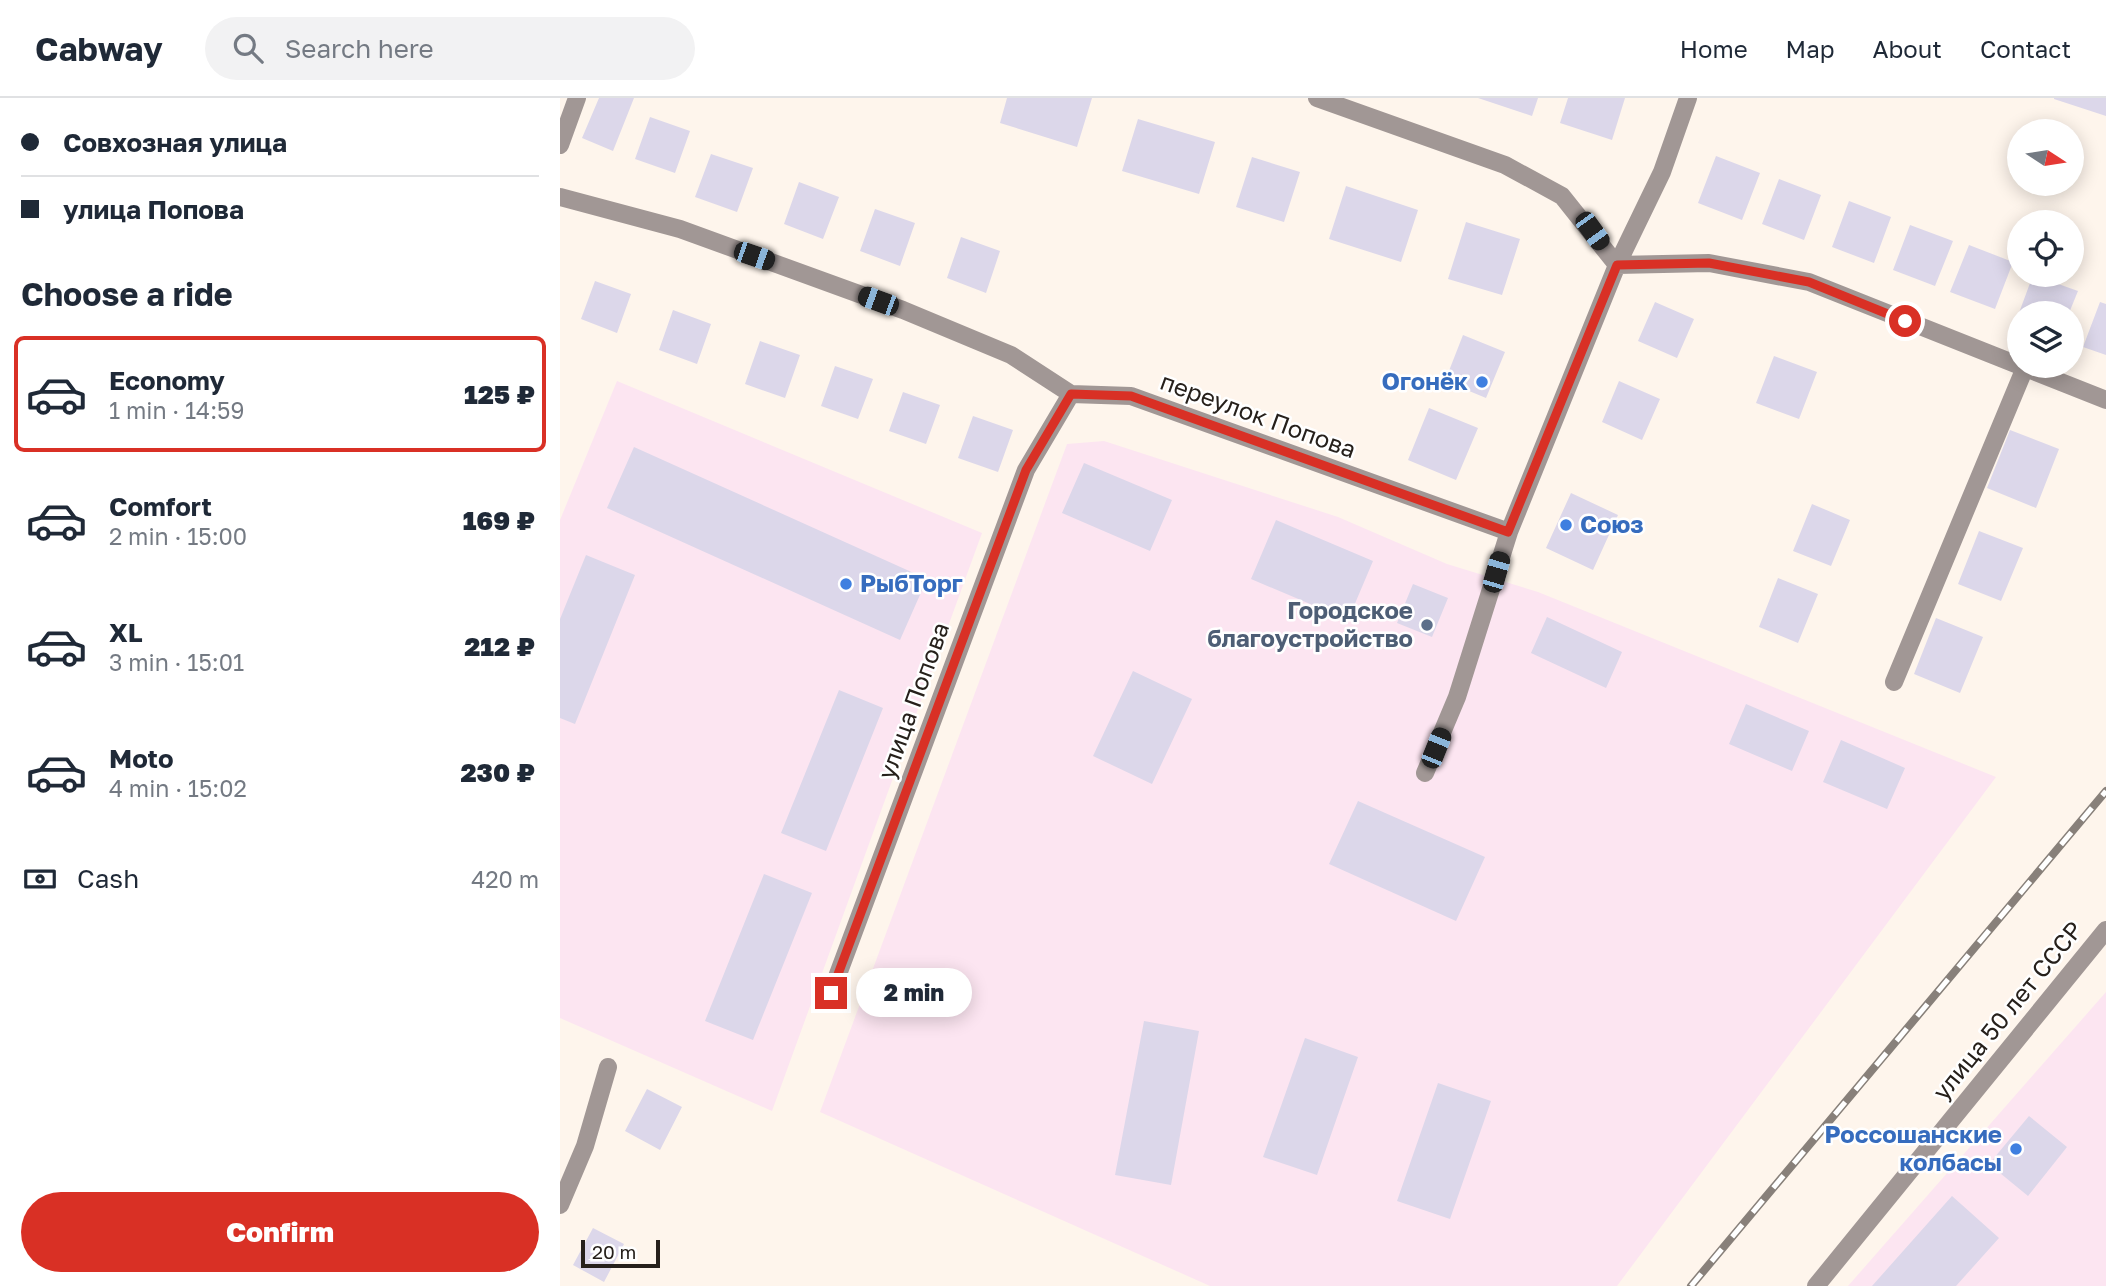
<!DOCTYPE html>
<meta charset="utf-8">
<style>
:root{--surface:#fff;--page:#f2f2f3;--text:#1f2937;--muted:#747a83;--line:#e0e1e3;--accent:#d93025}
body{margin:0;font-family:"Golos Text",sans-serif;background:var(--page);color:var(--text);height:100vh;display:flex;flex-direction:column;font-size:26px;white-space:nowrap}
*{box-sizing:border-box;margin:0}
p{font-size:23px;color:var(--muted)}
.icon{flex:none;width:38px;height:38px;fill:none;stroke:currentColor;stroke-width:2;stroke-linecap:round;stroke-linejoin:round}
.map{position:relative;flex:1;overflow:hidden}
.panel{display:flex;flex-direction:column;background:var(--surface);width:560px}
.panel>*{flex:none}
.top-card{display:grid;align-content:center;height:154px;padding:0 21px;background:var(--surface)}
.needle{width:46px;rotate:102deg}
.buttons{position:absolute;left:1447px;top:21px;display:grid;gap:14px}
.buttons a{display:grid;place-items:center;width:77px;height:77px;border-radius:50%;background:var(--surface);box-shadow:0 4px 18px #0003;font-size:35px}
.scale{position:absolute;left:21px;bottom:18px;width:79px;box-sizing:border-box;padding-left:7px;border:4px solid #26201b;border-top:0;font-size:19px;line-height:24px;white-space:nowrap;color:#26201b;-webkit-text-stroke:5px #fff;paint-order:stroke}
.end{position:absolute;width:32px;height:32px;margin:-16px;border:9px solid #d93025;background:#fff;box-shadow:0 0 0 4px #fff}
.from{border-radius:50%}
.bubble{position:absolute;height:49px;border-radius:24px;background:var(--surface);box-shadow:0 4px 18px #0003;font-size:23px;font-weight:800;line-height:49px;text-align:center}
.car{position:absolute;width:21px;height:42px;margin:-21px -10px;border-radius:9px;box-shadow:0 0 5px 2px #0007;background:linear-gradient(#222 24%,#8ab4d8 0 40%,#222 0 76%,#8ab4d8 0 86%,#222 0)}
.top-card b{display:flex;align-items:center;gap:24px;height:66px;font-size:26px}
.top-card b+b{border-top:2px solid var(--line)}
.top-card i{width:18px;height:18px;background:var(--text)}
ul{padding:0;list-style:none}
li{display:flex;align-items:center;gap:21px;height:116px;margin:0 14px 10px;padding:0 7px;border:4px solid transparent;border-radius:10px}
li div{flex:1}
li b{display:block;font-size:26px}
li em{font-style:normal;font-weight:800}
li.on{border-color:var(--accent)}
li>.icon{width:63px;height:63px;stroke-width:1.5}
h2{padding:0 21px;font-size:32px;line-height:84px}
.pay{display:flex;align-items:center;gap:18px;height:77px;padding:0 21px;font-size:26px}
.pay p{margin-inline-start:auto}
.button{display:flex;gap:14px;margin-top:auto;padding:14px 21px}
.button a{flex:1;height:80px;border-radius:42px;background:var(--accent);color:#fff;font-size:28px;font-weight:800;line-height:80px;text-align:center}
header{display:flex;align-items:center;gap:42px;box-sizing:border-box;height:98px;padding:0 35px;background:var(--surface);border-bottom:2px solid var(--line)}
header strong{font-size:33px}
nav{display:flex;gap:38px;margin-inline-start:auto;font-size:24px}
.search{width:490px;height:63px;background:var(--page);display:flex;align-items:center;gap:18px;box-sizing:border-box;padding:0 24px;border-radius:38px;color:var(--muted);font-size:26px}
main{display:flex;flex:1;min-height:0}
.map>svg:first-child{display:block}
.industrial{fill:#fce5f1}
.building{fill:#dcd7ea}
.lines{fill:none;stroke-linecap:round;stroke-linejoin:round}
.minor{stroke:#a19795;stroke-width:18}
.rail-casing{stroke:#88807a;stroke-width:8}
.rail{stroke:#fff;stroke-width:5;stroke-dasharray:16;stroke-linecap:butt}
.route{stroke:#d93025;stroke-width:9}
.shop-dot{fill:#3f7fe0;stroke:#fff;stroke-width:2.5}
.service-dot{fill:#5c6f8a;stroke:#fff;stroke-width:2.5}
.labels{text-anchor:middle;stroke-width:5;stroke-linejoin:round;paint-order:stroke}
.shop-label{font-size:24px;font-weight:bold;fill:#366cbe;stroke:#fff;text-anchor:end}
.street-label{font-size:24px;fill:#26201b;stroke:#fff}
.service-label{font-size:24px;font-weight:bold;fill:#4e5e75;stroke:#fff;text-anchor:end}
</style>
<header>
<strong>Cabway</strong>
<div class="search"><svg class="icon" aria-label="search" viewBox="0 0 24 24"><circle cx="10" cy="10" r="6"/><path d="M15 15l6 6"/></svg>Search here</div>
<nav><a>Home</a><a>Map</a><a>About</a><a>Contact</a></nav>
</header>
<main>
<section class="panel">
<div class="top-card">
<b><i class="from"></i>Совхозная улица</b>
<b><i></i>улица Попова</b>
</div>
<h2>Choose a ride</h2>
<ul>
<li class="on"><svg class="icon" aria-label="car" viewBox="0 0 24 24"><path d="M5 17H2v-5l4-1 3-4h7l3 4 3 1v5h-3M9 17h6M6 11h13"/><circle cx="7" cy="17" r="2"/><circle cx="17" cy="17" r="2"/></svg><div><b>Economy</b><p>1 min · 14:59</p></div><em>125 ₽</em></li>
<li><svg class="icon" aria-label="car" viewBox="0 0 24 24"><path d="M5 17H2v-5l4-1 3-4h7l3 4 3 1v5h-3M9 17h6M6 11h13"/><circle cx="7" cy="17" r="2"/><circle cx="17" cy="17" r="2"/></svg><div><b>Comfort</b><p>2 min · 15:00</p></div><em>169 ₽</em></li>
<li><svg class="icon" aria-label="car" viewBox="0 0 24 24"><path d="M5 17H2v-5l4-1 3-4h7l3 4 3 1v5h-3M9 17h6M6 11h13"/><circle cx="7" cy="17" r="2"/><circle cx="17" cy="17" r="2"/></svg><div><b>XL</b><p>3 min · 15:01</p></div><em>212 ₽</em></li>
<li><svg class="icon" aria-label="car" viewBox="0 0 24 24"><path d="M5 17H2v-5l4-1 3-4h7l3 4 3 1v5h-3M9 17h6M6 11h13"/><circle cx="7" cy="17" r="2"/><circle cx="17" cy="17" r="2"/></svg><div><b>Moto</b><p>4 min · 15:02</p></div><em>230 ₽</em></li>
</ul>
<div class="pay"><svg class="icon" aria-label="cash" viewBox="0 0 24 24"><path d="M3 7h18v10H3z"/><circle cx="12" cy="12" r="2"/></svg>Cash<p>420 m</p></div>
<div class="button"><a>Confirm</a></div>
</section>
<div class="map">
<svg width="1546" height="1188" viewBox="0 0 1546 1188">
<rect width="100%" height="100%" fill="#fef5ec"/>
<path class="industrial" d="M57 283 422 435 212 1013 0 920V422Z
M544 343 778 419 887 466 978 494 1436 679 1057 1188H650L260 1014 507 346Z
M1546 894V1188H1288Z"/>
<path class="building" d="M39 0H74L53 53 22 40Z
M447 0H532L517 49 440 25Z
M918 0H978L972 18Z
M1008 0H1065L1052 42 1000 25Z
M1494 0H1546V18L1494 1Z
M90 19 130 33 115 75 75 61Z
M578 21 655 44 639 96 562 73Z
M151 56 193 70 177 114 135 99Z
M1156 58 1200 75 1182 122 1138 105Z
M692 59 740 74 724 124 676 109Z
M1219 81 1261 97 1244 142 1202 126Z
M239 84 279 99 263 141 224 126Z
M786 88 858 112 841 164 769 141Z
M1289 103 1331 119 1314 165 1272 149Z
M315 111 355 125 340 168 300 153Z
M906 124 960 141 942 197 888 181Z
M1350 127 1393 143 1375 188 1333 172Z
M401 139 440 153 426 195 387 180Z
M1409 147 1453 164 1435 211 1390 194Z
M1473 177 1518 193 1509 215H1460V225L1456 223Z
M35 183 71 196 57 235 21 221Z
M1095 204 1134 221 1117 260 1078 243Z
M1540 204 1546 206V257L1523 249Z
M113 212 151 226 137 266 99 252Z
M903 237 945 254 926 300 885 283Z
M200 243 240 257 225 300 185 286Z
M1214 258 1257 274 1239 321 1196 305Z
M275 268 313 281 298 321 261 308Z
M1059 283 1100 301 1082 342 1042 324Z
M343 294 380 307 366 346 329 333Z
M869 310 918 330 896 382 848 362Z
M413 318 453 332 438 374 398 360Z
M1450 332 1499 351 1476 410 1427 390Z
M74 349 367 481 340 542 47 410Z
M524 365 612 402 590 453 502 415Z
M1011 395 1058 417 1033 472 986 450Z
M1252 406 1290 422 1271 468 1233 453Z
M716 422 813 463 788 522 691 481Z
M1419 433 1463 450 1441 503 1398 486Z
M26 457 75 477 15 626 0 620V521Z
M1218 480 1258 496 1238 545 1199 529Z
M853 486 888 500 872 539 837 525Z
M987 519 1062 554 1046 590 971 555Z
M1376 520 1423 539 1400 595 1354 576Z
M573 573 632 601 592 686 533 658Z
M279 592 323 610 266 753 221 735Z
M1186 606 1249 633 1232 673 1169 646Z
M1281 642 1345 670 1327 711 1263 684Z
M798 703 925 759 896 823 769 766Z
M204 776 252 795 193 942 145 923Z
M584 923 639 933 611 1087 555 1077Z
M745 940 798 959 757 1077 703 1059Z
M878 985 931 1003 890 1121 837 1103Z
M87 991 122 1009 100 1052 65 1033Z
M1469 1018 1507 1049 1468 1098 1429 1066Z
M1392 1098 1439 1140 1396 1188H1312Z
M33 1130 64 1146 44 1184 13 1167Z"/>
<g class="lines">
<path class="minor" d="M757 0 945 67 1002 98 1057 167 1149 165 1249 184 1546 302
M0 47 17 0
M0 99 120 131 343 212 451 257 511 296 571 298 949 434
M1334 584 1464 272
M865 675 897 599 949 434 1057 167 1102 74 1128 0
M271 895 466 372 511 296
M0 1107 25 1048 48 969
M1256 1188 1546 832"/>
<defs>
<path id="rail" d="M1131 1188 1546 693"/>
</defs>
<use href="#rail" class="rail-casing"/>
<use href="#rail" class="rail"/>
</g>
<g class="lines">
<path class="route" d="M271 895 466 372 511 296 571 298 948 434 1057 167 1149 165 1249 184 1345 223"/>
</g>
<g class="shop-dot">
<circle cx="922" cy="284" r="7"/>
<circle cx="1006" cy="427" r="7"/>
<circle cx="286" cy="486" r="7"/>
<circle cx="1456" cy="1051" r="7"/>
</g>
<circle class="service-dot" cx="867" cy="527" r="7"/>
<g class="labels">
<g class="shop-label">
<text x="908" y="292">Огонёк</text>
<text x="1020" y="435" text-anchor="start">Союз</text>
<text x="300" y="494" text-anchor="start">РыбТорг</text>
<text x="1442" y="1045">Россошанские<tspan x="1442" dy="28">колбасы</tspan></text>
</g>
<g class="street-label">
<text transform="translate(698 318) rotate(20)" y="8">переулок Попова</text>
<text transform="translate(354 603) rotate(-70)" y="8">улица Попова</text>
<text transform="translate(1448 913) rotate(-51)" y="8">улица 50 лет СССР</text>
</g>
<g class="service-label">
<text x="853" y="521">Городское<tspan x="853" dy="28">благоустройство</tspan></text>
</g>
</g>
</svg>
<div class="buttons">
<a><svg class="needle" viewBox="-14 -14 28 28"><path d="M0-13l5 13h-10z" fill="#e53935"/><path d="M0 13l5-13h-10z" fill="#747a83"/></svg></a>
<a><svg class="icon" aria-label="locate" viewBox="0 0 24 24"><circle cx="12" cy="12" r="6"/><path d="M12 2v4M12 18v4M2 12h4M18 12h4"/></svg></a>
<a><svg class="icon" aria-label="layers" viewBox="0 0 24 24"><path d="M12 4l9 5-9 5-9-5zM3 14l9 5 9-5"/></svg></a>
</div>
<div class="scale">20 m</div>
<i class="end from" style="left:1345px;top:223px"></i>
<i class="end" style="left:271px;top:895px"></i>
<div class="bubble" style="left:296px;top:870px;width:116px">2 min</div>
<i class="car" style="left:1032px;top:133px;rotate:144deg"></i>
<i class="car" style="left:194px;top:158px;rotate:109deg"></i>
<i class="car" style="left:318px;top:203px;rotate:290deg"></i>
<i class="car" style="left:936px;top:474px;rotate:16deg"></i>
<i class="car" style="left:876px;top:650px;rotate:22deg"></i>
</div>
</main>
